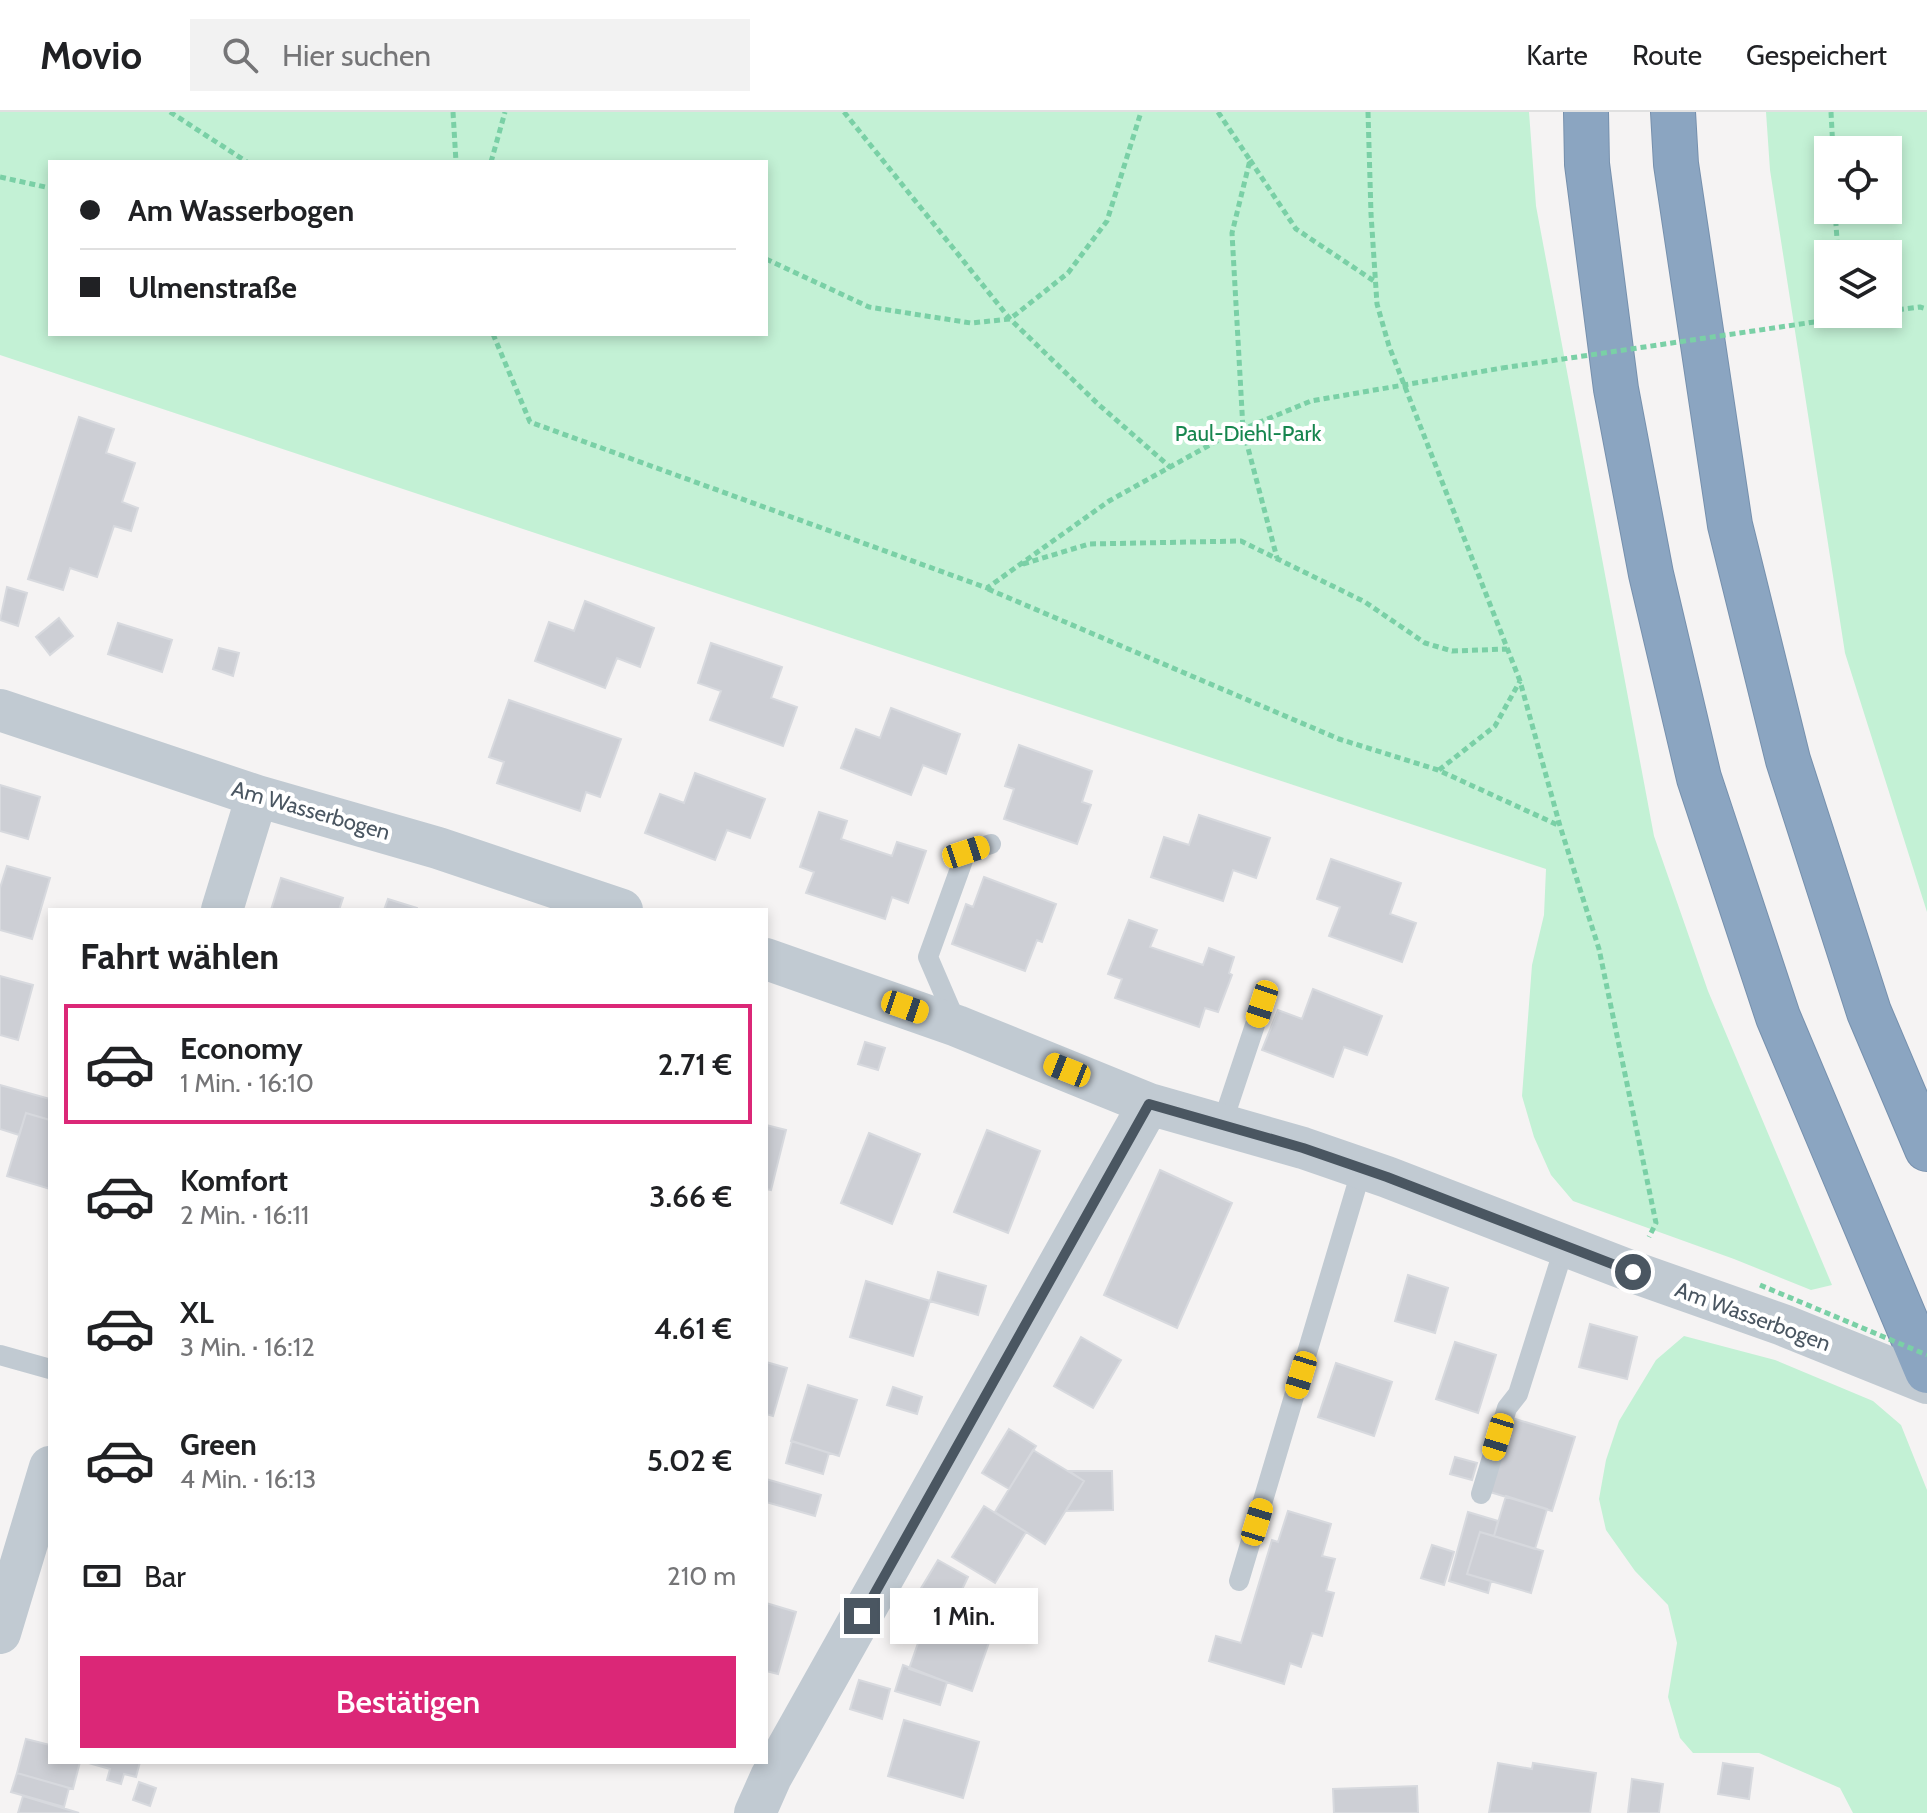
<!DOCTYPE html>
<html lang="de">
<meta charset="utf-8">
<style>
:root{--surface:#fff;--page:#f2f2f2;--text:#202124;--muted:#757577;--line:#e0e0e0;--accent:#db2777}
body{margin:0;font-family:Cabin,sans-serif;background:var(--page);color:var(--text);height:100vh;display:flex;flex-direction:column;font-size:30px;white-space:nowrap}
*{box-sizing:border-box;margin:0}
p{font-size:26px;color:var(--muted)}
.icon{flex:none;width:44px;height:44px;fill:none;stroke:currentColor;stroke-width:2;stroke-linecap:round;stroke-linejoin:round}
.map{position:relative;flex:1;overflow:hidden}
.drawer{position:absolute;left:48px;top:796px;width:720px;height:856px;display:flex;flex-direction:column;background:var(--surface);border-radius:0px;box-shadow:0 4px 12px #0003}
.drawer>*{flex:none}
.guide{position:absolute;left:48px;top:48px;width:720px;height:176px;border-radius:0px;box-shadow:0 4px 12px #0003;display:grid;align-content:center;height:176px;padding:0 32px;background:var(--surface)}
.tools{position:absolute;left:1814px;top:24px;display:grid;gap:16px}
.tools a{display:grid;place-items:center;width:88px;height:88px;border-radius:0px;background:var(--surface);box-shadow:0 4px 12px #0003;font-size:40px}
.end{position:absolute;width:36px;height:36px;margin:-18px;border:10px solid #4a5661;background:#fff;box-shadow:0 0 0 4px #fff}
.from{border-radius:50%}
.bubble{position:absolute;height:56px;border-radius:0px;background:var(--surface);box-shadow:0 4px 12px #0003;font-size:26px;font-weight:600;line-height:56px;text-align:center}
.car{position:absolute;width:24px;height:48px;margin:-24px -12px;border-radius:10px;box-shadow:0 0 6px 2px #0007;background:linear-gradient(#f5c518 24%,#345 0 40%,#f5c518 0 76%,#345 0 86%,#f5c518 0)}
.guide b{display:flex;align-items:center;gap:28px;height:76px;font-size:30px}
.guide b+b{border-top:2px solid var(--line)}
.guide i{width:20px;height:20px;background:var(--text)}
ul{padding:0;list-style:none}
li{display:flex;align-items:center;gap:24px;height:120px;margin:0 16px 12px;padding:0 16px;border:4px solid transparent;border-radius:0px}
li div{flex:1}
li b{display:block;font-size:30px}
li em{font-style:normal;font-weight:600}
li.selected{border-color:var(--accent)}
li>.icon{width:72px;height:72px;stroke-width:1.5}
h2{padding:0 32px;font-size:36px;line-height:96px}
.pay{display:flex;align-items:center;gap:20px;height:88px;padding:0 32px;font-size:30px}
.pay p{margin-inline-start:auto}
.action{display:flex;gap:16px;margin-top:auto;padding:16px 32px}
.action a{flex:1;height:92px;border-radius:0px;background:var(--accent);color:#fff;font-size:32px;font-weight:600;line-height:92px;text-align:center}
header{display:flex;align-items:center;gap:48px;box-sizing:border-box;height:112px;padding:0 40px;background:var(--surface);border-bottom:2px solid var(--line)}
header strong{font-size:38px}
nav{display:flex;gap:44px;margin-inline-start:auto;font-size:28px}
.search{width:560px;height:72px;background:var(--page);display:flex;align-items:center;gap:20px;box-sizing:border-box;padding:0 28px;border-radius:0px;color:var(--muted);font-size:30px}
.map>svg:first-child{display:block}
.green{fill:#c3f1d5;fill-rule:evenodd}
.building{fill:#cdcfd5;stroke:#d7d9de;stroke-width:2}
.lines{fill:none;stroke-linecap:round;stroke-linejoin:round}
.highway-casing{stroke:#7690ad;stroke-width:46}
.path{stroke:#7ad0a6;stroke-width:5;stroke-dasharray:6 4;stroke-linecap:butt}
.lane{stroke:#c1cad2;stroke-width:20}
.street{stroke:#c1cad2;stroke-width:42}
.highway{stroke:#8ba5c1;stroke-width:44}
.path-bridge{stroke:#7ad0a6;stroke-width:5;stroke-dasharray:6 4;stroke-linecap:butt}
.route{stroke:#4a5661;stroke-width:10}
.labels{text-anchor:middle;stroke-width:8;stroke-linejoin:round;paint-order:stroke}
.park-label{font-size:22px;fill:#17864f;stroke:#fff}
.street-label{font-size:22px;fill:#4a5661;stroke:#fff}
</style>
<header>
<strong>Movio</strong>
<div class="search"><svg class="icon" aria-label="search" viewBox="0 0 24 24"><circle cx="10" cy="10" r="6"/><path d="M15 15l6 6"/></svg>Hier suchen</div>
<nav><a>Karte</a><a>Route</a><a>Gespeichert</a></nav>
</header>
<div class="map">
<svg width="1927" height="1701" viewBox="0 0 1927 1701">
<rect width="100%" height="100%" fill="#f5f3f3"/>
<path class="green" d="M0 0H1529L1536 94 1654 724 1708 879 1832 1173 1811 1178 1734 1147 1573 1089 1551 1063 1534 1025 1522 984 1532 853 1544 803 1546 757 0 243ZM50 50H766V222H50Z
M1766 0H1927V800L1845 541 1770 58ZM1888 38V98H1828V38ZM1828 142H1888V202H1828Z
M1684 1224 1775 1248 1873 1289 1901 1313 1927 1378V1701H1853L1840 1676 1759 1641H1693L1680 1626 1668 1585 1677 1531 1668 1493 1635 1459 1606 1418 1599 1387 1606 1348 1619 1309 1656 1248Z"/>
<path class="building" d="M79 305 114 317 106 341 135 351 122 390 138 396 131 419 114 414 97 465 70 456 63 478 28 467Z
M7 475 27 481 18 514 0 508Z
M585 489 654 516 640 555 617 546 605 576 535 549 549 510 574 519Z
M59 506 73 524 50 543 36 525Z
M118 511 172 528 162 560 108 542Z
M711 531 782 555 771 586 797 595 783 634 710 608 721 579 698 571Z
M219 536 239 541 233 564 213 557Z
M509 588 621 627 600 685 586 680 580 699 497 671 504 650 489 645Z
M891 596 960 622 946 662 923 653 911 683 841 656 856 617 880 626Z
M1019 633 1092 659 1082 690 1091 693 1077 732 1004 707 1014 677 1005 674Z
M695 661 765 687 750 726 727 718 715 748 645 721 660 682 684 691Z
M0 673 40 685 28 727 0 719Z
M819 700 847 709 841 727 892 744 897 730 926 739 908 791 892 785 885 807 806 781 814 760 800 755Z
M1199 703 1270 726 1256 766 1233 758 1223 789 1151 765 1164 725 1189 733Z
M1331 747 1401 771 1390 802 1416 811 1402 850 1329 824 1340 795 1317 787Z
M7 754 50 766 32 827 0 818V776Z
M984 765 1056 792 1042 830 1037 828 1025 859 952 832 966 792 973 795Z
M281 766 343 786 339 798H271Z
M388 787 417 796V798H384Z
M1129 808 1157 818 1150 835 1203 853 1209 836 1234 845 1229 861 1232 863 1218 900 1205 896 1199 915 1115 886 1122 867 1108 862Z
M0 864 33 873 18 928 0 923Z
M1313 877 1382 904 1367 943 1344 935 1333 965 1262 938 1278 898 1302 907Z
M865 930 885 936 878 958 858 952Z
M0 973 50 987V1008L26 1001 19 1023 0 1017Z
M26 1001 50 1008V1077L7 1064Z
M766 1013 786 1018 771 1078 766 1077Z
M987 1018 1040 1039 1008 1121 954 1100Z
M869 1021 920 1042 892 1112 841 1091Z
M1160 1058 1232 1091 1177 1216 1104 1183Z
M938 1160 986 1174 978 1203 930 1189Z
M1408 1163 1448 1176 1435 1221 1395 1209Z
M866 1169 930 1189 913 1244 850 1225Z
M1590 1212 1637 1225 1627 1267 1579 1255Z
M1081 1225 1121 1248 1093 1296 1054 1274Z
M1455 1230 1496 1243 1478 1301 1436 1287Z
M766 1250 787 1256 773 1304 766 1302Z
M1336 1251 1392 1270 1374 1324 1318 1305Z
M808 1273 857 1288 839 1344 791 1329Z
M893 1275 922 1285 917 1302 887 1293Z
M1512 1306 1575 1325 1552 1399 1490 1380Z
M1009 1317 1036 1334 1009 1377 982 1361Z
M792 1329 829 1341 823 1362 786 1351Z
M1033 1338 1084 1369 1045 1432 995 1400Z
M1455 1345 1477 1351 1472 1368 1450 1362Z
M1069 1359H1112L1113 1398 1066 1399 1084 1369Z
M766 1367 821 1383 815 1404 766 1390Z
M1506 1384 1547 1397 1535 1437 1494 1424Z
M984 1394 1026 1420 995 1471 952 1445Z
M1288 1399 1331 1412 1322 1444 1335 1447 1326 1479 1334 1481 1322 1524 1312 1521 1301 1555 1290 1551 1284 1572 1209 1549 1216 1524 1241 1531 1272 1428 1278 1430Z
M1468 1400 1498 1409 1494 1424 1480 1420 1467 1462 1491 1469 1488 1481 1449 1469Z
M1480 1420 1543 1439 1531 1481 1467 1462Z
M1432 1433 1454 1440 1444 1473 1421 1466Z
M938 1448 968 1465 957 1488 920 1478Z
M766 1491 796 1500 778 1562 766 1559Z
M930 1497 993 1519 972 1579 909 1557Z
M903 1553 947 1570 940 1593 895 1579Z
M859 1568 890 1577 882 1607 850 1597Z
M904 1608 979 1630 963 1686 888 1664Z
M26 1627 50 1633V1650H80L73 1677 17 1661Z
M85 1650H140L136 1665 124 1662 121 1672 107 1668 110 1657Z
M1498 1651 1532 1657 1533 1651 1596 1661 1590 1701H1489Z
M1723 1651 1753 1656 1749 1687 1718 1682Z
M17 1661 69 1676 64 1695 11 1680Z
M1632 1667 1663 1672 1659 1701H1628Z
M139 1670 156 1676 150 1694 133 1688Z
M1417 1674 1418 1701H1334L1333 1677Z
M23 1684 79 1701H18Z"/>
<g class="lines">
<defs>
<path id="highway" d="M1586 0 1587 52 1616 277 1651 462 1699 666 1778 905 1927 1259
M1673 0 1676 52 1730 413 1788 648 1869 900 1927 1037"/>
</defs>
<use href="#highway" class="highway-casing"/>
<path class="path" d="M170 0 247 50
M453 0 456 50
M844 0 1010 207 1098 292 1170 355
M1218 0 1250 48 1232 121 1243 317 1277 446
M1368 0 1371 102 1377 192 1389 234 1520 569 1560 714 1599 837 1656 1111 1649 1125
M1831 0 1833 38
M1250 48 1296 117 1374 169
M491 50 505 0
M0 65 50 76
M1835 98 1838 142
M766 147 869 195 971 211 1010 207 1068 161 1107 109 1141 0
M1888 199 1920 195 1927 197
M1821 209 1869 202
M493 222 530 310 987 476 1109 389 1224 325 1311 289 1502 256
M1023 452 1089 432 1241 429 1365 490 1425 531 1452 539 1507 537
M988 477 1339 627 1438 658 1560 714
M1439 658 1495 614 1520 569"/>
<path class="lane" d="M956 910 928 845 966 740 991 732
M1222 1012 1262 892
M0 1243 50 1257
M1481 1382 1507 1296 1518 1282 1565 1133
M1239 1469 1362 1056"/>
<path class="street" d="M0 598 257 684 438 736 622 798
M222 798 257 684
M766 847 957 914 1149 992 1303 1036 1387 1065 1633 1160 1783 1213 1927 1271
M0 1521 50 1355
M755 1701 771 1665 1149 992"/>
<use href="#highway" class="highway"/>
<path class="path-bridge" d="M1502 256 1821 209
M1760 1173 1927 1243"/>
</g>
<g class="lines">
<path class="route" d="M862 1504 1149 992 1303 1036 1387 1065 1633 1160"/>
</g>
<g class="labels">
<g class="park-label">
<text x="1248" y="329">Paul-Diehl-Park</text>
</g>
<g class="street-label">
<text transform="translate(311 698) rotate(16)" y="8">Am Wasserbogen</text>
<text transform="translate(1753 1204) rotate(20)" y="8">Am Wasserbogen</text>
</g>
</g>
</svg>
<div class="tools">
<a><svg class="icon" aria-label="locate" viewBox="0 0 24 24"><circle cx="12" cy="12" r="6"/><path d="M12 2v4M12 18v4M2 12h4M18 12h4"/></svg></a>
<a><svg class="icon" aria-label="layers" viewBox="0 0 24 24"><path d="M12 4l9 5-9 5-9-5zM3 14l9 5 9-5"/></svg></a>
</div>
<i class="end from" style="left:1633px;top:1160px"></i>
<i class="end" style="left:862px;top:1504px"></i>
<div class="bubble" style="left:890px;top:1476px;width:148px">1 Min.</div>
<i class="car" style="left:966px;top:740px;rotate:72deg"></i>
<i class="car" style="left:1262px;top:892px;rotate:198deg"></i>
<i class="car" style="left:905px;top:895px;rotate:109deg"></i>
<i class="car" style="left:1067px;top:958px;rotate:292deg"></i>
<i class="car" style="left:1301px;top:1263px;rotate:197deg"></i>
<i class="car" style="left:1498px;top:1325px;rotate:197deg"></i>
<i class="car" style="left:1257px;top:1410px;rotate:17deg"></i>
<div class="guide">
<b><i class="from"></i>Am Wasserbogen</b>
<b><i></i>Ulmenstraße</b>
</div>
<section class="drawer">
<h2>Fahrt wählen</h2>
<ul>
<li class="selected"><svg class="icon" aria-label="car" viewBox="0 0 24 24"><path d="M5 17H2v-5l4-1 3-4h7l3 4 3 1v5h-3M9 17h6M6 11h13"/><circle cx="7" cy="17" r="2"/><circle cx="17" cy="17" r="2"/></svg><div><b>Economy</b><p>1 Min. · 16:10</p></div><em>2.71 €</em></li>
<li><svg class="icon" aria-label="car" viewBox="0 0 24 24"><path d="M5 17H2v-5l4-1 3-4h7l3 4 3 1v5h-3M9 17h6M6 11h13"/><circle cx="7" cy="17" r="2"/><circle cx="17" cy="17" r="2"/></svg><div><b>Komfort</b><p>2 Min. · 16:11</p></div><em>3.66 €</em></li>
<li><svg class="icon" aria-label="car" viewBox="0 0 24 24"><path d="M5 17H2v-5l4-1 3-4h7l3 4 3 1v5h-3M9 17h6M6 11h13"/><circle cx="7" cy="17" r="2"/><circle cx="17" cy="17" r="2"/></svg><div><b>XL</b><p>3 Min. · 16:12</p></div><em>4.61 €</em></li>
<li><svg class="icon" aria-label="car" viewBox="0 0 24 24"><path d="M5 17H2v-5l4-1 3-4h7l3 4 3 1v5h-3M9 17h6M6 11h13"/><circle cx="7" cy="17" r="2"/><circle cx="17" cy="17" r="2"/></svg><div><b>Green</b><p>4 Min. · 16:13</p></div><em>5.02 €</em></li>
</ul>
<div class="pay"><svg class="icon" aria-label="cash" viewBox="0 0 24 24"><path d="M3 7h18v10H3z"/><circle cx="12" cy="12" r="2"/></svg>Bar<p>210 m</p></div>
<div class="action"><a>Bestätigen</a></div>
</section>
</div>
